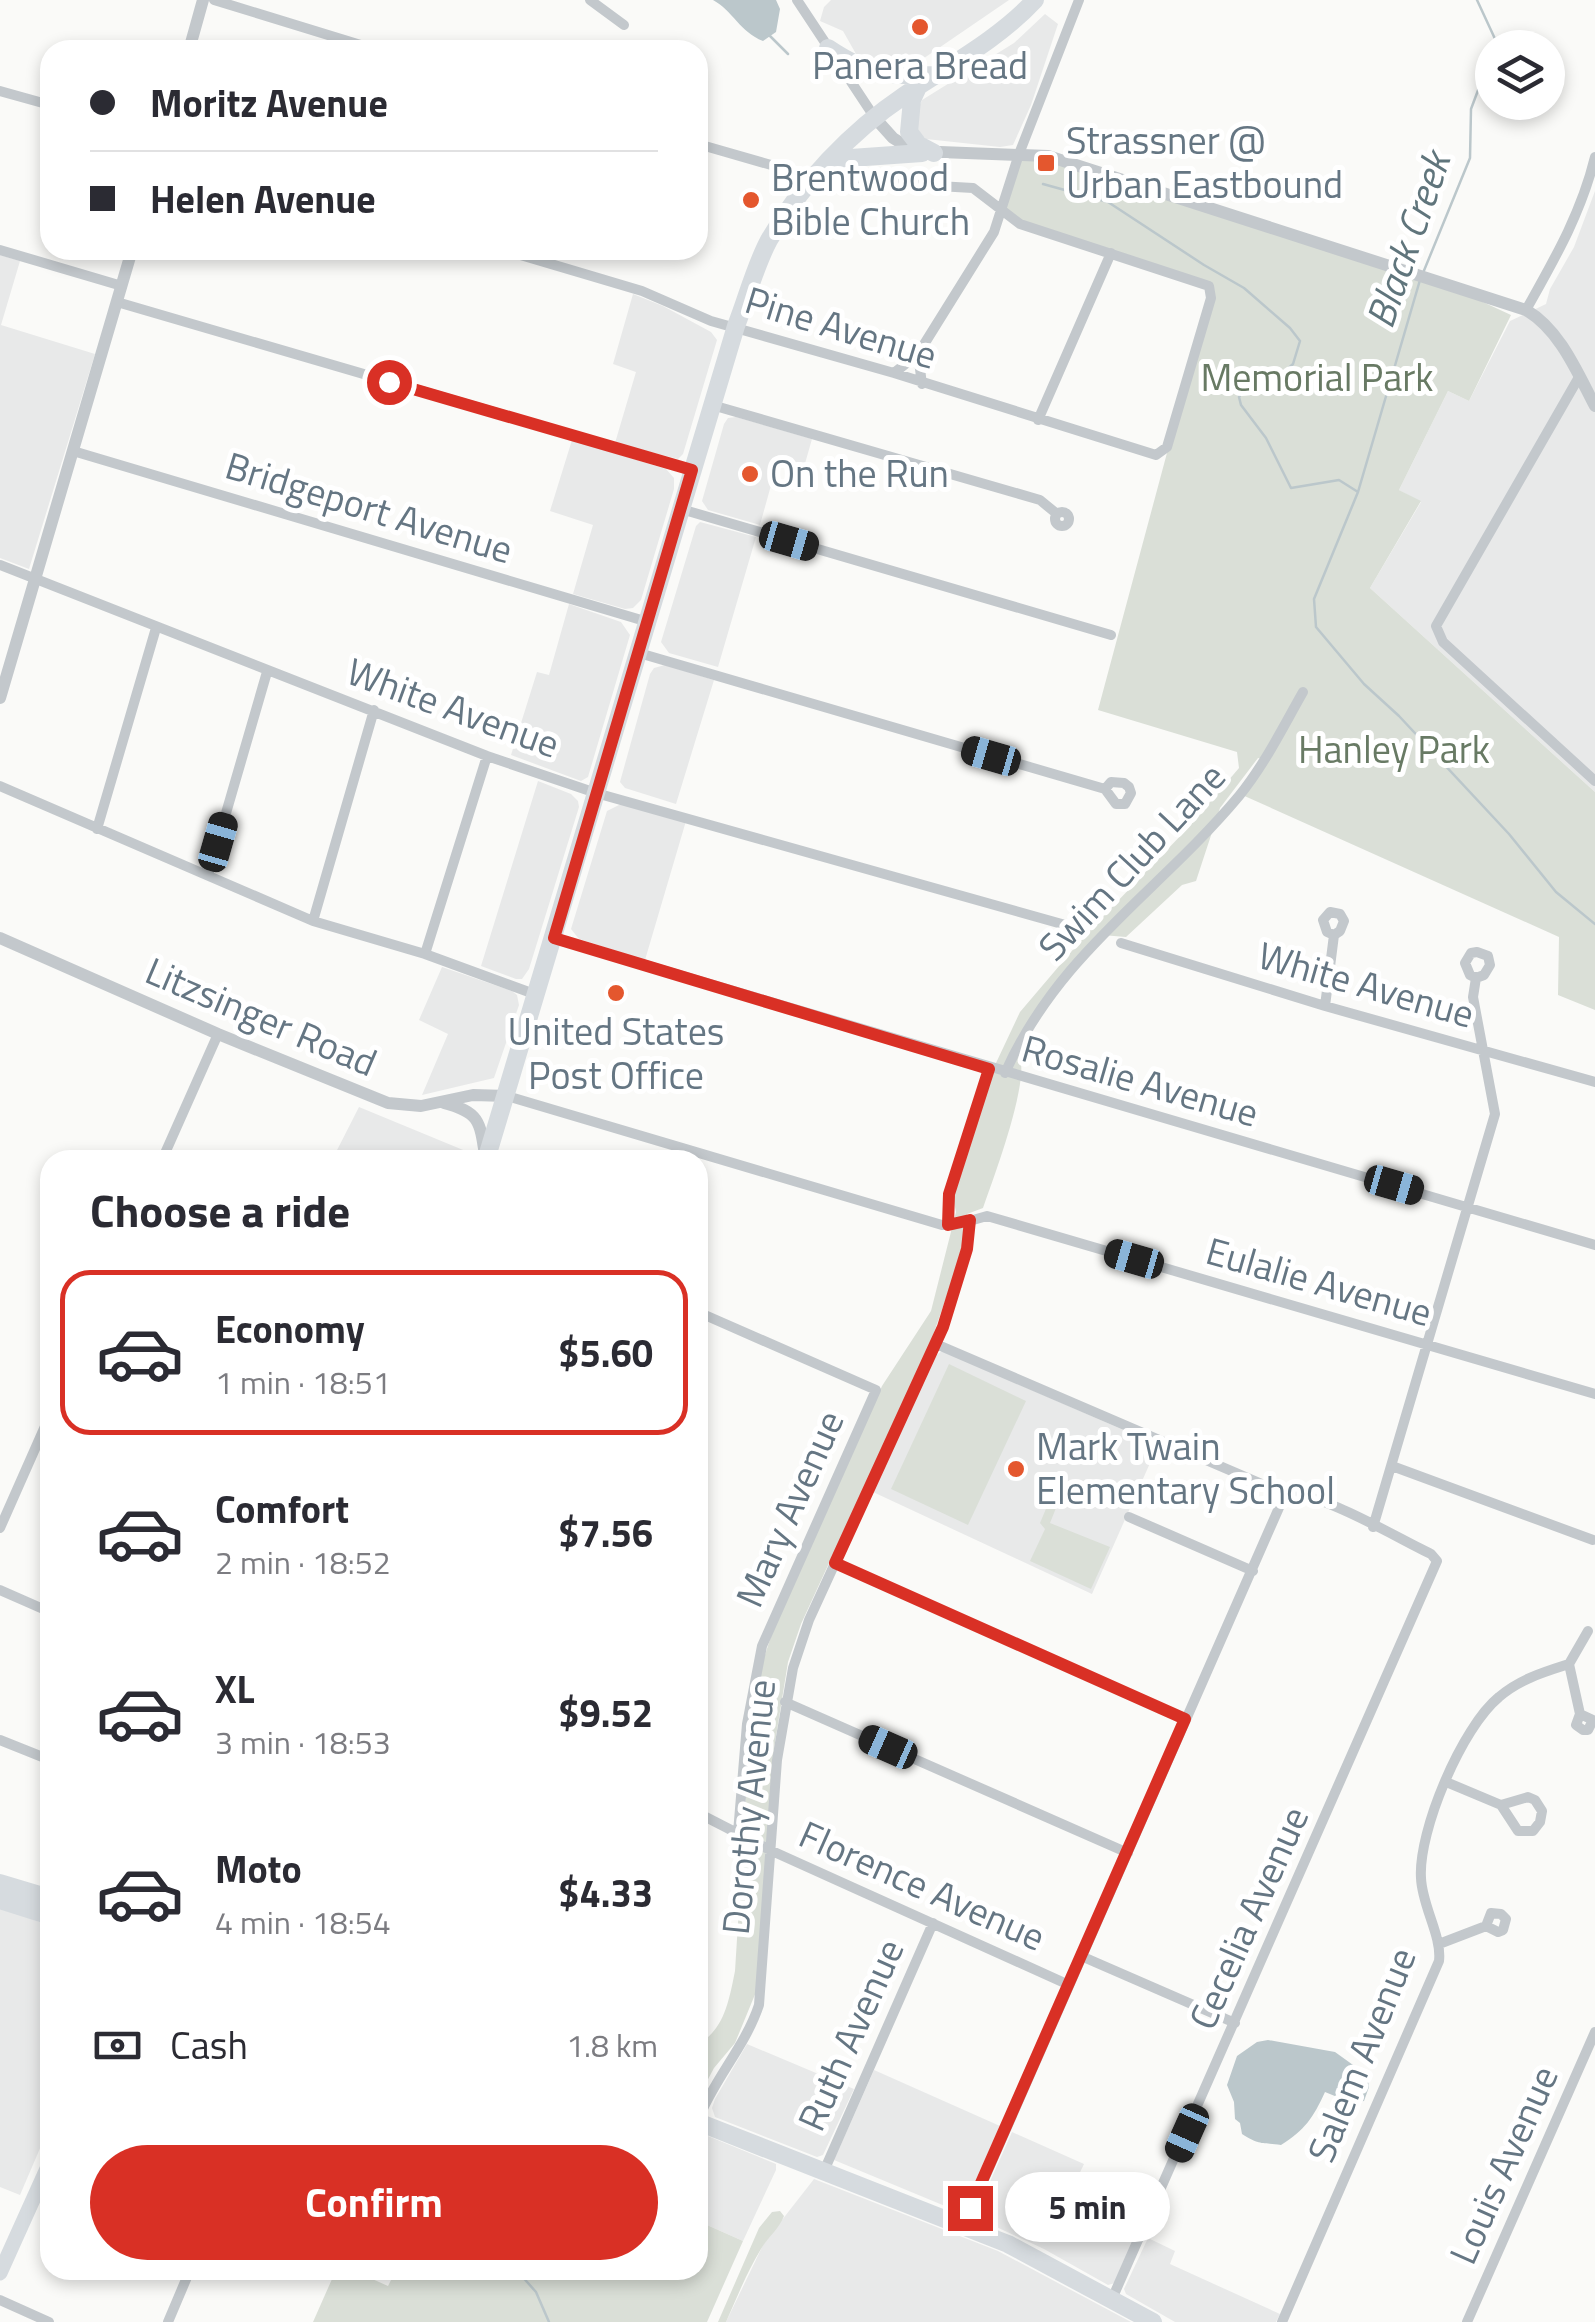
<!DOCTYPE html>
<meta charset="utf-8">
<style>
:root{--surface:#fff;--page:#f7f7f7;--text:#2b2b33;--muted:#7c7c81;--line:#e1e1e2;--accent:#d93025}
body{margin:0;font-family:"Titillium Web",sans-serif;background:var(--page);color:var(--text);height:100vh;display:flex;flex-direction:column;font-size:38px;white-space:nowrap}
*{box-sizing:border-box;margin:0}
p{font-size:32px;color:var(--muted)}
.icon{flex:none;width:55px;height:55px;fill:none;stroke:currentColor;stroke-width:2;stroke-linecap:round;stroke-linejoin:round}
.map{position:relative;flex:1;overflow:hidden}
.details{position:absolute;left:40px;top:1150px;width:668px;height:1130px;display:flex;flex-direction:column;background:var(--surface);border-radius:30px;box-shadow:0 5px 15px #0003}
.details>*{flex:none}
.guide{position:absolute;left:40px;top:40px;width:668px;height:220px;border-radius:30px;box-shadow:0 5px 15px #0003;display:grid;align-content:center;height:220px;padding:0 50px;background:var(--surface)}
.buttons{position:absolute;left:1475px;top:30px;display:grid;gap:20px}
.buttons a{display:grid;place-items:center;width:90px;height:90px;border-radius:50%;background:var(--surface);box-shadow:0 5px 15px #0003;font-size:50px}
.end{position:absolute;width:45px;height:45px;margin:-22px;border:12px solid #d93025;background:#fff;box-shadow:0 0 0 5px #fff}
.from{border-radius:50%}
.bubble{position:absolute;height:70px;border-radius:35px;background:var(--surface);box-shadow:0 5px 15px #0003;font-size:32px;font-weight:700;line-height:70px;text-align:center}
.car{position:absolute;width:30px;height:60px;margin:-30px -15px;border-radius:12px;box-shadow:0 0 8px 2px #0007;background:linear-gradient(#222 24%,#8ab4d8 0 40%,#222 0 76%,#8ab4d8 0 86%,#222 0)}
.guide b{display:flex;align-items:center;gap:35px;height:95px;font-size:38px}
.guide b+b{border-top:2px solid var(--line)}
.guide i{width:25px;height:25px;background:var(--text)}
ul{padding:0;list-style:none}
li{display:flex;align-items:center;gap:30px;height:165px;margin:0 20px 15px;padding:0 30px;border:5px solid transparent;border-radius:30px}
li div{flex:1}
li b{display:block;font-size:38px}
li em{font-style:normal;font-weight:700}
li.on{border-color:var(--accent)}
li>.icon{width:90px;height:90px;stroke-width:1.5}
h2{padding:0 50px;font-size:45px;line-height:120px}
.pay{display:flex;align-items:center;gap:25px;height:110px;padding:0 50px;font-size:38px}
.pay p{margin-inline-start:auto}
.action{display:flex;gap:20px;margin-top:auto;padding:20px 50px}
.action a{flex:1;height:115px;border-radius:60px;background:var(--accent);color:#fff;font-size:40px;font-weight:700;line-height:115px;text-align:center}
.map>svg:first-child{display:block}
.built{fill:#e8e9e9}
.green{fill:#dadfd7}
.water{fill:#bbc7cb}
.lines{fill:none;stroke-linecap:round;stroke-linejoin:round}
.stream{stroke:#bbc7cb;stroke-width:2.5}
.minor{stroke:#c3c8cc;stroke-width:10}
.tertiary{stroke:#c3c8cc;stroke-width:12}
.secondary{stroke:#d6dbdf;stroke-width:15}
.primary{stroke:#d6dbdf;stroke-width:18}
.route{stroke:#d93025;stroke-width:12}
.poi-dot{fill:#e4572e;stroke:#fff;stroke-width:4}
.labels{text-anchor:middle;stroke-width:10;stroke-linejoin:round;paint-order:stroke}
.poi-label{font-size:38px;fill:#657683;stroke:#fff;text-anchor:start}
.street-label{font-size:38px;fill:#657683;stroke:#fff}
.park-label{font-size:38px;fill:#687a64;stroke:#fff}
.water-label{font-size:40px;font-style:italic;fill:#60757c;stroke:#fff}
</style>
<div class="map">
<svg width="1595" height="2322" viewBox="0 0 1595 2322">
<rect width="100%" height="100%" fill="#fafaf8"/>
<path class="built" d="M831 0H1009L911 67 899 71 860 61 843 31 820 21 824 7Z
M1045 14 1058 24 1031 105 1013 145 1000 147 926 139 918 130 917 111 922 100 1014 43Z
M1595 191V792L1370 588 1421 502 1399 490 1448 391 1469 401 1510 321 1546 304 1550 289 1574 247Z
M0 255 20 261 1 325 95 354 29 569 0 558Z
M633 294 663 306 711 332 717 340 683 454 678 459 615 443 636 372 613 364Z
M736 417 812 439 804 467 778 460 760 525 708 510 702 501 724 424 728 418Z
M572 440 666 469 674 478V489L641 600 633 608 625 609 573 594 593 525 550 511Z
M700 522 756 537 718 667 669 653 661 642 696 526Z
M569 604 621 622 630 635 588 777 581 781 511 755 537 672 549 675Z
M665 665 714 680 676 804 625 788 620 782 650 674 654 668Z
M538 781 571 794 578 801 579 807 529 969 522 979H516L481 966Z
M623 803 686 821 645 960 579 939 571 929 607 811Z
M442 967 512 991 517 995 519 1005 494 1078 422 1095 448 1034 419 1020Z
M359 1107 468 1152 464 1160H332Z
M942 1351 1158 1445 1092 1594 873 1492 935 1356Z
M0 1907 50 1926V2125L20 2195 0 2187Z
M747 2044 854 2089 823 2155 817 2157 715 2117 712 2108 715 2099Z
M874 2070 1000 2126 962 2210 957 2211 834 2160Z
M698 2132 776 2164V2170L743 2241 698 2221Z
M1012 2132 1084 2164 1062 2210 1134 2243 1115 2283 1108 2285 1044 2249 977 2218 976 2213Z
M814 2179 998 2251 1131 2322H726L764 2243Z
M1148 2238 1175 2251 1170 2264 1280 2314 1276 2322H1175L1126 2294 1124 2289Z"/>
<path class="green" d="M1019 154 1048 156 1444 284 1511 315 1469 401 1448 391 1399 490 1421 501 1370 588 1595 792V1010L1558 995 1559 937 1240 794 1263 759 1258 758 1220 808 1196 881 1182 885 1126 937 1102 935 1042 1010 1019 1055C1031 1079 993 1179 983 1208L967 1214 960 1258 931 1341 801 1624 788 1662 773 1755 756 1992 735 2043 714 2068 698 2098V2038H707C726 2022 730 1995 735 1971L750 1731 764 1658 776 1621 882 1386 931 1311 956 1212 953 1197 996 1063 1020 1012 1088 932 1186 830 1239 768 1237 752 1098 710 1211 289 1020 224 1002 212Z
M949 1364 1026 1401 968 1525 891 1489Z
M1048 1504 1056 1508 1050 1523 1110 1547 1091 1589 1030 1561 1045 1529 1040 1523Z
M780 2211 784 2216C779 2229 768 2237 761 2249 747 2272 737 2297 726 2322H718L759 2228 772 2212Z
M698 2221 743 2241 707 2322H313L336 2270H352L388 2286 396 2270H698Z"/>
<path class="water" d="M713 0H776L780 9 776 32 763 41C740 32 733 11 713 0Z
M1268 2040 1335 2052 1367 2075 1369 2087 1364 2101 1352 2103 1325 2092C1313 2118 1305 2130 1281 2145 1262 2142 1261 2146 1242 2134L1240 2123 1235 2119 1234 2102 1227 2085 1237 2056 1257 2042Z"/>
<g class="lines">
<path class="stream" d="M1477 0 1496 41 1494 48
M770 36 788 54
M1043 184 1108 202 1204 265 1244 288 1290 328 1300 341 1293 364 1267 388H1245L1239 397 1241 405 1266 438 1291 488 1339 480 1358 492
M1423 273 1470 158 1471 109 1492 53
M1420 280 1358 492 1314 599 1316 627 1364 684 1399 716 1509 834 1556 892 1595 924
M520 2274 536 2292 549 2322"/>
<path class="minor" d="M214 0 377 50
M590 0 624 25
M797 0 875 118
M0 91 50 105
M698 144 813 177
M0 250 122 286
M504 250 642 291 711 321 894 373 1156 455 1167 447 1211 298 1209 286 1020 224 973 188 867 182 841 189
M117 302 692 470
M1526 310C1554 260 1581 214 1595 157
M918 354 922 384
M894 373 918 354 994 232 1019 154 1079 0
M1579 377 1436 626 1443 642 1595 781
M712 405 1040 500 1057 514
M1038 420 1111 253
M73 451 648 622
M681 509 1111 635
M1055 519a7 7 0 1 1 14 0a7 7 0 1 1-14 0Z
M0 565 487 756 596 793 1069 926
M639 653 1105 789 1111 782 1124 783 1129 787 1131 793 1125 804H1116L1105 789
M0 786 313 921 425 954 537 995
M97 829 156 628
M208 875 267 672
M313 921 374 710
M554 938 1595 1245
M1121 943 1325 1006 1595 1082
M425 954 487 756
M1325 1006 1334 935 1327 932 1323 920 1330 912 1340 914 1344 921 1340 931 1334 935
M1005 1073C1059 952 1158 893 1239 796 1265 764 1283 727 1303 692
M507 1096 942 1225 959 1224 987 1216 1595 1394
M162 1160 218 1034
M948 1225 949 1194 989 1069
M698 1312 876 1390 762 1646 747 1724 738 1833
M936 1344 1285 1494C1320 1491 1397 1538 1431 1554L1437 1561 1112 2299
M698 1447V1456
M1392 1466 1593 1540
M1129 1517 1253 1571
M1373 1527 1495 1114 1473 997 1476 978 1470 975 1465 963 1471 953 1477 952 1488 956 1490 965 1484 975 1476 978
M0 1528 50 1415
M835 1563 1185 1719
M0 1590 50 1612
M1569 1664 1580 1714 1593 1720 1588 1730H1583L1576 1725 1580 1714
M785 1702 1128 1853
M0 1740 50 1760
M1446 1782 1501 1805 1528 1797 1535 1800 1542 1811 1540 1822 1533 1831H1518L1501 1805
M698 1813 772 1851 1069 1985
M1439 1944 1486 1926 1498 1932 1503 1930 1506 1919 1501 1914 1491 1913 1486 1926
M1081 1956 1235 2023
M698 2120C714 2079 745 2047 759 2005L777 1760 793 1668 809 1620 943 1327 967 1249 970 1220
M824 2171 933 1923
M964 2225 1285 1494
M0 2300 49 2322
M168 2322 190 2270
M1282 2322 1439 1961C1442 1936 1422 1906 1421 1878 1418 1831 1462 1727 1499 1697 1520 1679 1544 1672 1569 1664L1588 1631
M1467 2322 1595 2032"/>
<path class="tertiary" d="M189 50 203 0
M875 118 893 138 914 151 1048 156 1526 310C1560 330 1577 372 1595 406
M0 698 132 250
M0 938 218 1034 388 1103 421 1106 473 1095 507 1096
M444 1103C479 1112 480 1121 485 1155"/>
<path class="secondary" d="M0 2273 50 2162"/>
<path class="primary" d="M828 48C868 75 887 76 935 75
M918 87 912 100 909 132 919 145 934 153
M827 164 851 158 922 153
M486 1160 736 326C747 298 755 266 769 240 802 183 850 132 905 95 948 66 999 39 1035 0
M0 1883 50 1898
M0 1900 50 1916
M698 2122 1008 2244 1153 2322"/>
</g>
<g class="lines">
<path class="route" d="M389 382 692 470 554 938 989 1069 949 1194 948 1225 970 1220 967 1249 943 1327 835 1563 1185 1719 970 2208"/>
</g>
<g class="poi-dot">
<circle cx="920" cy="27" r="10"/>
<rect x="1036" y="153" width="20" height="20" rx="5"/>
<circle cx="751" cy="200" r="10"/>
<circle cx="750" cy="474" r="10"/>
<circle cx="616" cy="993" r="10"/>
<circle cx="1016" cy="1469" r="10"/>
</g>
<g class="labels">
<g class="poi-label">
<text x="920" y="79" text-anchor="middle">Panera Bread</text>
<text x="1066" y="154">Strassner @<tspan x="1066" dy="44">Urban Eastbound</tspan></text>
<text x="771" y="191">Brentwood<tspan x="771" dy="44">Bible Church</tspan></text>
<text x="770" y="487">On the Run</text>
<text x="616" y="1045" text-anchor="middle">United States<tspan x="616" dy="44">Post Office</tspan></text>
<text x="1036" y="1460">Mark Twain<tspan x="1036" dy="44">Elementary School</tspan></text>
</g>
<g class="street-label">
<text transform="translate(841 328) rotate(17)" y="13">Pine Avenue</text>
<text transform="translate(369 508) rotate(17)" y="13">Bridgeport Avenue</text>
<text transform="translate(453 708) rotate(20)" y="13">White Avenue</text>
<text transform="translate(1132 862) rotate(-47)" y="13">Swim Club Lane</text>
<text transform="translate(1366 985) rotate(16)" y="13">White Avenue</text>
<text transform="translate(261 1017) rotate(23)" y="13">Litzsinger Road</text>
<text transform="translate(1140 1081) rotate(16)" y="13">Rosalie Avenue</text>
<text transform="translate(1319 1282) rotate(16)" y="13">Eulalie Avenue</text>
<text transform="translate(790 1509) rotate(-66)" y="13">Mary Avenue</text>
<text transform="translate(749 1807) rotate(-84)" y="13">Dorothy Avenue</text>
<text transform="translate(922 1886) rotate(24)" y="13">Florence Avenue</text>
<text transform="translate(1249 1918) rotate(-66)" y="13">Cecelia Avenue</text>
<text transform="translate(851 2035) rotate(-66)" y="13">Ruth Avenue</text>
<text transform="translate(1362 2055) rotate(-68)" y="13">Salem Avenue</text>
<text transform="translate(1504 2165) rotate(-66)" y="13">Louis Avenue</text>
</g>
<g class="park-label">
<text x="1317" y="391">Memorial Park</text>
<text x="1394" y="763">Hanley Park</text>
</g>
<g class="water-label">
<text transform="translate(1408 240) rotate(-71)" y="14">Black Creek</text>
</g>
</g>
</svg>
<div class="buttons">
<a><svg class="icon" aria-label="layers" viewBox="0 0 24 24"><path d="M12 4l9 5-9 5-9-5zM3 14l9 5 9-5"/></svg></a>
</div>
<i class="end from" style="left:389px;top:382px"></i>
<i class="end" style="left:970px;top:2208px"></i>
<div class="bubble" style="left:1005px;top:2172px;width:165px">5 min</div>
<i class="car" style="left:789px;top:541px;rotate:106deg"></i>
<i class="car" style="left:991px;top:756px;rotate:286deg"></i>
<i class="car" style="left:218px;top:842px;rotate:16deg"></i>
<i class="car" style="left:1394px;top:1185px;rotate:106deg"></i>
<i class="car" style="left:1134px;top:1259px;rotate:286deg"></i>
<i class="car" style="left:888px;top:1747px;rotate:294deg"></i>
<i class="car" style="left:1187px;top:2133px;rotate:204deg"></i>
<div class="guide">
<b><i class="from"></i>Moritz Avenue</b>
<b><i></i>Helen Avenue</b>
</div>
<section class="details">
<h2>Choose a ride</h2>
<ul>
<li class="on"><svg class="icon" aria-label="car" viewBox="0 0 24 24"><path d="M5 17H2v-5l4-1 3-4h7l3 4 3 1v5h-3M9 17h6M6 11h13"/><circle cx="7" cy="17" r="2"/><circle cx="17" cy="17" r="2"/></svg><div><b>Economy</b><p>1 min · 18:51</p></div><em>$5.60</em></li>
<li><svg class="icon" aria-label="car" viewBox="0 0 24 24"><path d="M5 17H2v-5l4-1 3-4h7l3 4 3 1v5h-3M9 17h6M6 11h13"/><circle cx="7" cy="17" r="2"/><circle cx="17" cy="17" r="2"/></svg><div><b>Comfort</b><p>2 min · 18:52</p></div><em>$7.56</em></li>
<li><svg class="icon" aria-label="car" viewBox="0 0 24 24"><path d="M5 17H2v-5l4-1 3-4h7l3 4 3 1v5h-3M9 17h6M6 11h13"/><circle cx="7" cy="17" r="2"/><circle cx="17" cy="17" r="2"/></svg><div><b>XL</b><p>3 min · 18:53</p></div><em>$9.52</em></li>
<li><svg class="icon" aria-label="car" viewBox="0 0 24 24"><path d="M5 17H2v-5l4-1 3-4h7l3 4 3 1v5h-3M9 17h6M6 11h13"/><circle cx="7" cy="17" r="2"/><circle cx="17" cy="17" r="2"/></svg><div><b>Moto</b><p>4 min · 18:54</p></div><em>$4.33</em></li>
</ul>
<div class="pay"><svg class="icon" aria-label="cash" viewBox="0 0 24 24"><path d="M3 7h18v10H3z"/><circle cx="12" cy="12" r="2"/></svg>Cash<p>1.8 km</p></div>
<div class="action"><a>Confirm</a></div>
</section>
</div>
